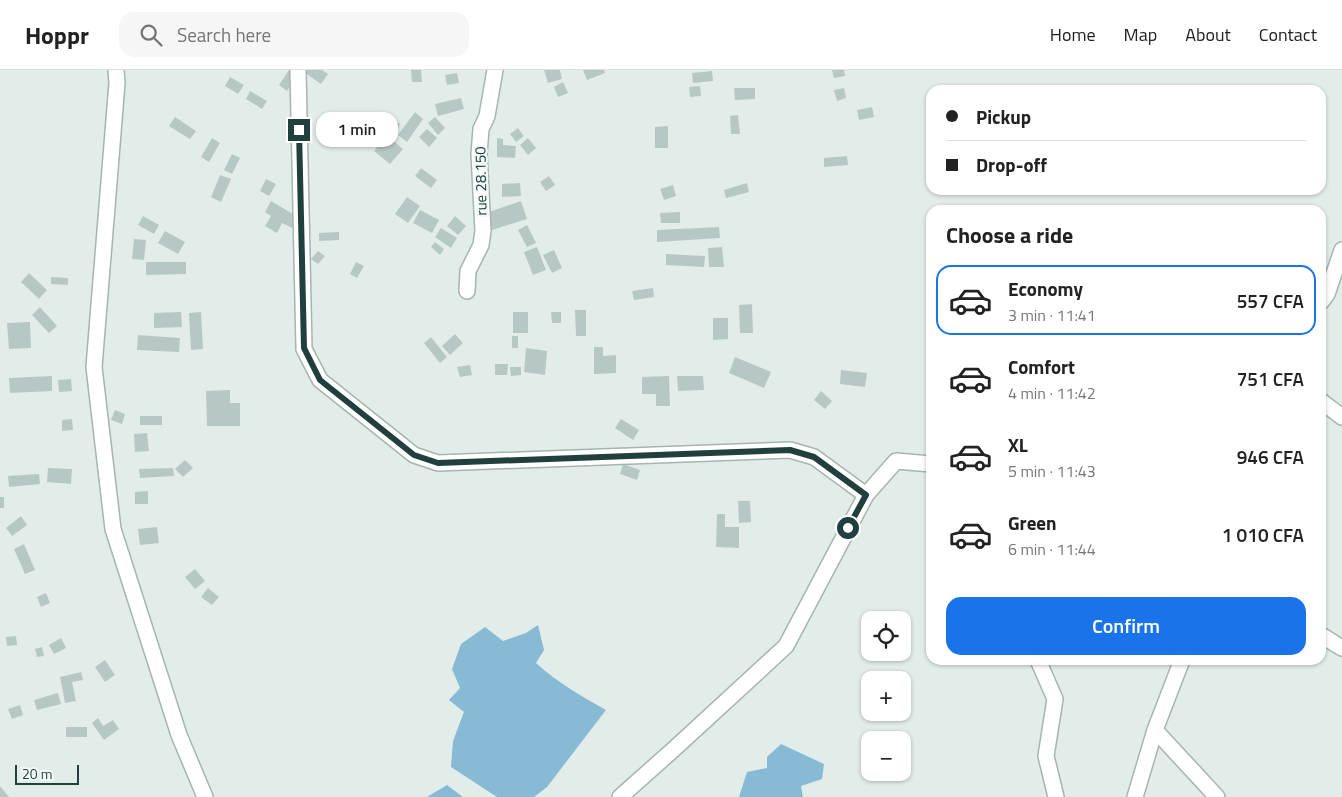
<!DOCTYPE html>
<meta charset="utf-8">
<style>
:root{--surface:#fff;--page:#f6f6f6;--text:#222;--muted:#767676;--line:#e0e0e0;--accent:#1a73e8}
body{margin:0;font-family:"Titillium Web",sans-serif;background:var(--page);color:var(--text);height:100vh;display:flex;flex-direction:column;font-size:19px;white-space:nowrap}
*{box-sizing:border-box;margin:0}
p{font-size:16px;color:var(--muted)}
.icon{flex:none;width:28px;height:28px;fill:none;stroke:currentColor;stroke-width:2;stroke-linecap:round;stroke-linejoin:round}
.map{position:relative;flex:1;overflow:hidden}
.details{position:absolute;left:926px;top:135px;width:400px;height:460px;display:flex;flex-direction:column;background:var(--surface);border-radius:15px;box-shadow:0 1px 4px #0004}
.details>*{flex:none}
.hud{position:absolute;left:926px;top:15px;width:400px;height:110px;border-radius:15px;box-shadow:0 1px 4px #0004;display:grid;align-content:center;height:110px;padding:0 20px;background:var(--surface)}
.buttons{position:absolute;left:861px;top:541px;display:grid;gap:10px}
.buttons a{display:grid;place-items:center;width:50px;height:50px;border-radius:10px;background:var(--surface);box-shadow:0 1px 4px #0004;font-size:25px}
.scale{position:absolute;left:15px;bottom:12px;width:64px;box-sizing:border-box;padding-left:5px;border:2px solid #213f3d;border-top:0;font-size:14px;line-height:18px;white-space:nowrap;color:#213f3d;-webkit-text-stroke:4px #f3f9f7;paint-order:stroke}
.end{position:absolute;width:22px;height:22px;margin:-11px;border:6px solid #213f3d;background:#fff;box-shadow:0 0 0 2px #fff}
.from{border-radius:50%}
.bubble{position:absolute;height:35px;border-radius:15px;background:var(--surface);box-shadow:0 1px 4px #0004;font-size:16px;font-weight:600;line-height:35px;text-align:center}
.hud b{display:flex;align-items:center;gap:18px;height:48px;font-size:19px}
.hud b+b{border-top:1px solid var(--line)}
.hud i{width:12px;height:12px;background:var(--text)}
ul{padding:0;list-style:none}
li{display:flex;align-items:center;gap:15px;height:70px;margin:0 10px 8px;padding:0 10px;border:2px solid transparent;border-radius:15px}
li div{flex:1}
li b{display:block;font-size:19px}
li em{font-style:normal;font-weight:600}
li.selected{border-color:var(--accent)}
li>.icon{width:45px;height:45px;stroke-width:1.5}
h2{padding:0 20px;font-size:22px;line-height:60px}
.primary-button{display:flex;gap:10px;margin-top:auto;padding:10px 20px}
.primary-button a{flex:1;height:58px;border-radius:15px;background:var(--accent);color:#fff;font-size:20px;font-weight:600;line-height:58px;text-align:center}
header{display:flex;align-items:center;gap:30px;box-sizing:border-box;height:70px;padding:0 25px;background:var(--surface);border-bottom:1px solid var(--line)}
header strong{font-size:24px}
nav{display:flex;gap:28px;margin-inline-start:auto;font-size:18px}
.search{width:350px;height:45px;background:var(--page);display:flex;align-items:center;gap:12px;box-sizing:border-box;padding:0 18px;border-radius:15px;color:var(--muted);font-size:19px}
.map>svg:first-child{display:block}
.water{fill:#87bad5}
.building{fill:#b7c8c4}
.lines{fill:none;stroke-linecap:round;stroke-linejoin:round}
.minor-casing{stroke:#a4b5b3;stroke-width:18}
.minor{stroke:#fff;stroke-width:15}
.route{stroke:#213f3d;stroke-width:6}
.labels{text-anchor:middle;stroke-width:4.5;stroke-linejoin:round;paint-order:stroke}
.street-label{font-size:15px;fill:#213f3d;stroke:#f3f9f7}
</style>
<header>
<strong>Hoppr</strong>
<div class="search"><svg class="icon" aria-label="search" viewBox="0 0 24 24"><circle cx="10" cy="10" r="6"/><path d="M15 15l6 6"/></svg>Search here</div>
<nav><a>Home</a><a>Map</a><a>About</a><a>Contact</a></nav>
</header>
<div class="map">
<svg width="1342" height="727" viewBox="0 0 1342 727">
<rect width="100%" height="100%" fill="#e2edea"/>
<path class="water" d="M538 555 544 580 536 593C557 612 581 626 606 640L547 717 534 727H497L451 697 453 671 464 642 449 630 460 618 452 599 461 574 485 557 503 571 526 563Z
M781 674 824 694 822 709 801 716 803 727H739L747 702 767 698V687Z
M447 715 463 727H427Z"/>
<path class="building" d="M289 0 297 6 287 21 279 15Z
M301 0H322L328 4 321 14Z
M411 0H421L422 12H412Z
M544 0H560L562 9 548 13Z
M583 0H604L605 3 587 10Z
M832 0H844L845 6 834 8Z
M712 1 713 11 693 13 692 3Z
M457 3 459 13 447 15 445 5Z
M230 7 244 15 238 24 225 16Z
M563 12 568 23 558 27 554 17Z
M700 16 701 26 690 27 689 17Z
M734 18H755V29L735 30Z
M844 18 846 28 837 31 834 20Z
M250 21 267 31 262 39 246 29Z
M461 28 464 39 438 46 435 34Z
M872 37 874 47 859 50 857 40Z
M415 42 423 49 407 72 398 65Z
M738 45 740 64H731L730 46Z
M175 47 196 61 190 69 169 56Z
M435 47 445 58 438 65 428 53Z
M392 49 400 54 395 63 386 57Z
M668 56V78H655V57Z
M518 58 524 66 516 72 510 64Z
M427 59 437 68 429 77 419 67Z
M387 65 403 79 390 94 374 81Z
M212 68 220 73 209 92 201 87Z
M497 68 503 69V75L516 76 515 88 497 87Z
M528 68 536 78 528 85 520 75Z
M232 84 240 88 232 104 224 100Z
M847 86 848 95 824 97V88Z
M421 98 437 110 431 118 415 106Z
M220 105 231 109 221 132 211 127Z
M549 106 555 115 546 121 540 112Z
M266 109 276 114 269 126 260 121Z
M520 113 521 126 502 127V114Z
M747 113 749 122 726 128 724 120Z
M673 115 676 126 664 130 660 119Z
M407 127 420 136 408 153 395 144Z
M271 131 298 147 292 158 282 153 277 163 265 156 271 146 265 142Z
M521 131 527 149 492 160 486 143Z
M420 140 439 150 432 163 413 153Z
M680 142V153H661L660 143Z
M143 146 159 155 154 164 138 155Z
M455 146 466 156 458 165 447 156Z
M527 155 536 173 527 177 518 160Z
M719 157 720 168 657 172V160Z
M441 158 457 168 451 178 435 167Z
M165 161 185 172 178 184 158 173Z
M339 162V170L319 171V163Z
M134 169 146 170 144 190 132 189Z
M435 172 444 179 440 185 431 177Z
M537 177 546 200 533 205 524 182Z
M722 177 724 197H709L708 178Z
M554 180 562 198 552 203 543 185Z
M318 181 325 186 318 194 311 189Z
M666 184 705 186 704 197 666 195Z
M146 192H186V204L146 205Z
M356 192 364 196 357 208 350 204Z
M29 203 47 220 39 229 21 212Z
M51 207 68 208V215L51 214Z
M653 218 654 227 634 230 632 221Z
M752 234 753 263H740L739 235Z
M40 237 57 256 49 263 32 245Z
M575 240H586V266H576Z
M181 242 182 257 154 258V243Z
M201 242 203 279 191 280 189 243Z
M513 242H528V263H513Z
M551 242H561V253H552Z
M713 248H728V269L713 270Z
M30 252 31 278 9 279 7 253Z
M455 264 463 273 450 285 442 276Z
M138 265 180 268 179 282 137 280Z
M512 266H518V278H512Z
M431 267 447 287 440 293 424 273Z
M594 277H603V286L616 285V303L594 304Z
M526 278 547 281 545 305 524 302Z
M735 287 771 302 764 318 729 303Z
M495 294H508L507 305H495Z
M470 295 472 305 460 307 457 297Z
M510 297H521V305L511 306Z
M841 300 867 303 865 317 840 314Z
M52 306V321L10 323 9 308Z
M669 306 670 336H656V324H642V307Z
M677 306H703L704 320 678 321Z
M71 309 72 321 59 322 58 310Z
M230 320V333H240V356H207L206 321Z
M821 321 832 331 825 339 814 330Z
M115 340 125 344 122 354 111 350Z
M140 346H162V355H140Z
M72 349 73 360 62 361V350Z
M621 349 639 360 633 370 615 358Z
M147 363 149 381 135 382 134 364Z
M185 390 193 398 183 407 175 399Z
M623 394 640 400 637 410 620 404Z
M48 398 72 399 71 414 47 412Z
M173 398 174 406 140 408 139 399Z
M39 404 40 414 9 417 8 406Z
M148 421V434H135V422Z
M0 427H4V438H0Z
M738 431H750L751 452 739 453Z
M717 444H725V457H739V478L716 477Z
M21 446 27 455 12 466 6 458Z
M157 457 159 473 140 475 138 459Z
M24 474 35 500 25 504 14 479Z
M195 499 205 511 195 519 185 507Z
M208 518 219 527 212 535 201 527Z
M46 523 50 533 41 537 37 527Z
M16 566 17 575 7 576 6 567Z
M61 568 66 578 54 584 49 575Z
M42 577 44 586 37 587 35 579Z
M105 590 115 605 105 612 95 597Z
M81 602 83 610 72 612 76 631 65 633 60 607Z
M58 623 61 634 37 640 34 630Z
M20 635 23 645 12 649 8 639Z
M98 648 103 656 113 650 119 659 104 670 92 653Z
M66 657H87V667H66Z
M0 716 9 727H0Z"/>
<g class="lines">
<defs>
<path id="minor" d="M116 0 117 13 94 297 113 459 179 665 205 727
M298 0 304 279 320 310 414 385 438 393 790 380 814 387 866 425
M467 221 468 201 481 175 483 161 479 84 481 59 487 46 495 0
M1321 232 1327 224 1342 180
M1321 331 1342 347
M1321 565 1342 578
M1038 590 1055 629 1046 686 1056 727
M1155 660 1217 727
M620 727 674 679 786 576 866 425 896 391 931 394
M1135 727 1155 660 1182 590"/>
</defs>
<use href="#minor" class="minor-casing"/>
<use href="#minor" class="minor"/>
</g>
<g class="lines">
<path class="route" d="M299 60 304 278 320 310 414 385 438 393 790 380 814 387 866 425 848 458"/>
</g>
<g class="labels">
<g class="street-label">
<text transform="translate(481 111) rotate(-91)" y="5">rue 28.150</text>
</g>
</g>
</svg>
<div class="buttons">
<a><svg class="icon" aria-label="locate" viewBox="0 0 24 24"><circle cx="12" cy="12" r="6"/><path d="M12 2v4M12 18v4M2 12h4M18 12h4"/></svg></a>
<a>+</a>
<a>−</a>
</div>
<div class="scale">20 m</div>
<i class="end from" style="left:848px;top:458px"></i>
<i class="end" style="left:299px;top:60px"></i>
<div class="bubble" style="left:316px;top:42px;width:82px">1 min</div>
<div class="hud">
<b><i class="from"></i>Pickup</b>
<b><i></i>Drop-off</b>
</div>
<section class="details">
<h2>Choose a ride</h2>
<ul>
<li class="selected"><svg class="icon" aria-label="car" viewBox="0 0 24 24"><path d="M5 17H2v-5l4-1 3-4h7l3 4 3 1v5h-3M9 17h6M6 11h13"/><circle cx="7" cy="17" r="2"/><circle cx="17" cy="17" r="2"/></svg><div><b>Economy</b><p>3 min · 11:41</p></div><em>557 CFA</em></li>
<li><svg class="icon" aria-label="car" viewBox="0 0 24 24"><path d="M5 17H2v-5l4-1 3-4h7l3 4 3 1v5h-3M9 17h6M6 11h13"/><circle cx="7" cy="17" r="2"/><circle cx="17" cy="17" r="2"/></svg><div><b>Comfort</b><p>4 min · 11:42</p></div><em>751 CFA</em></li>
<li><svg class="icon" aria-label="car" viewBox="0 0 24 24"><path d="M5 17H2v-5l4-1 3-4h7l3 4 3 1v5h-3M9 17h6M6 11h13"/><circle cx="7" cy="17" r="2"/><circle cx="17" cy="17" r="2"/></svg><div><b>XL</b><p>5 min · 11:43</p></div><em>946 CFA</em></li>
<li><svg class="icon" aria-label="car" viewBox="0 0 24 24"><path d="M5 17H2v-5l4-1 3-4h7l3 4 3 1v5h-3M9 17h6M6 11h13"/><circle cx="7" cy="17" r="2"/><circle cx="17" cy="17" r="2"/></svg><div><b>Green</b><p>6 min · 11:44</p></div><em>1 010 CFA</em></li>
</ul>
<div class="primary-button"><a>Confirm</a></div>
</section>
</div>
